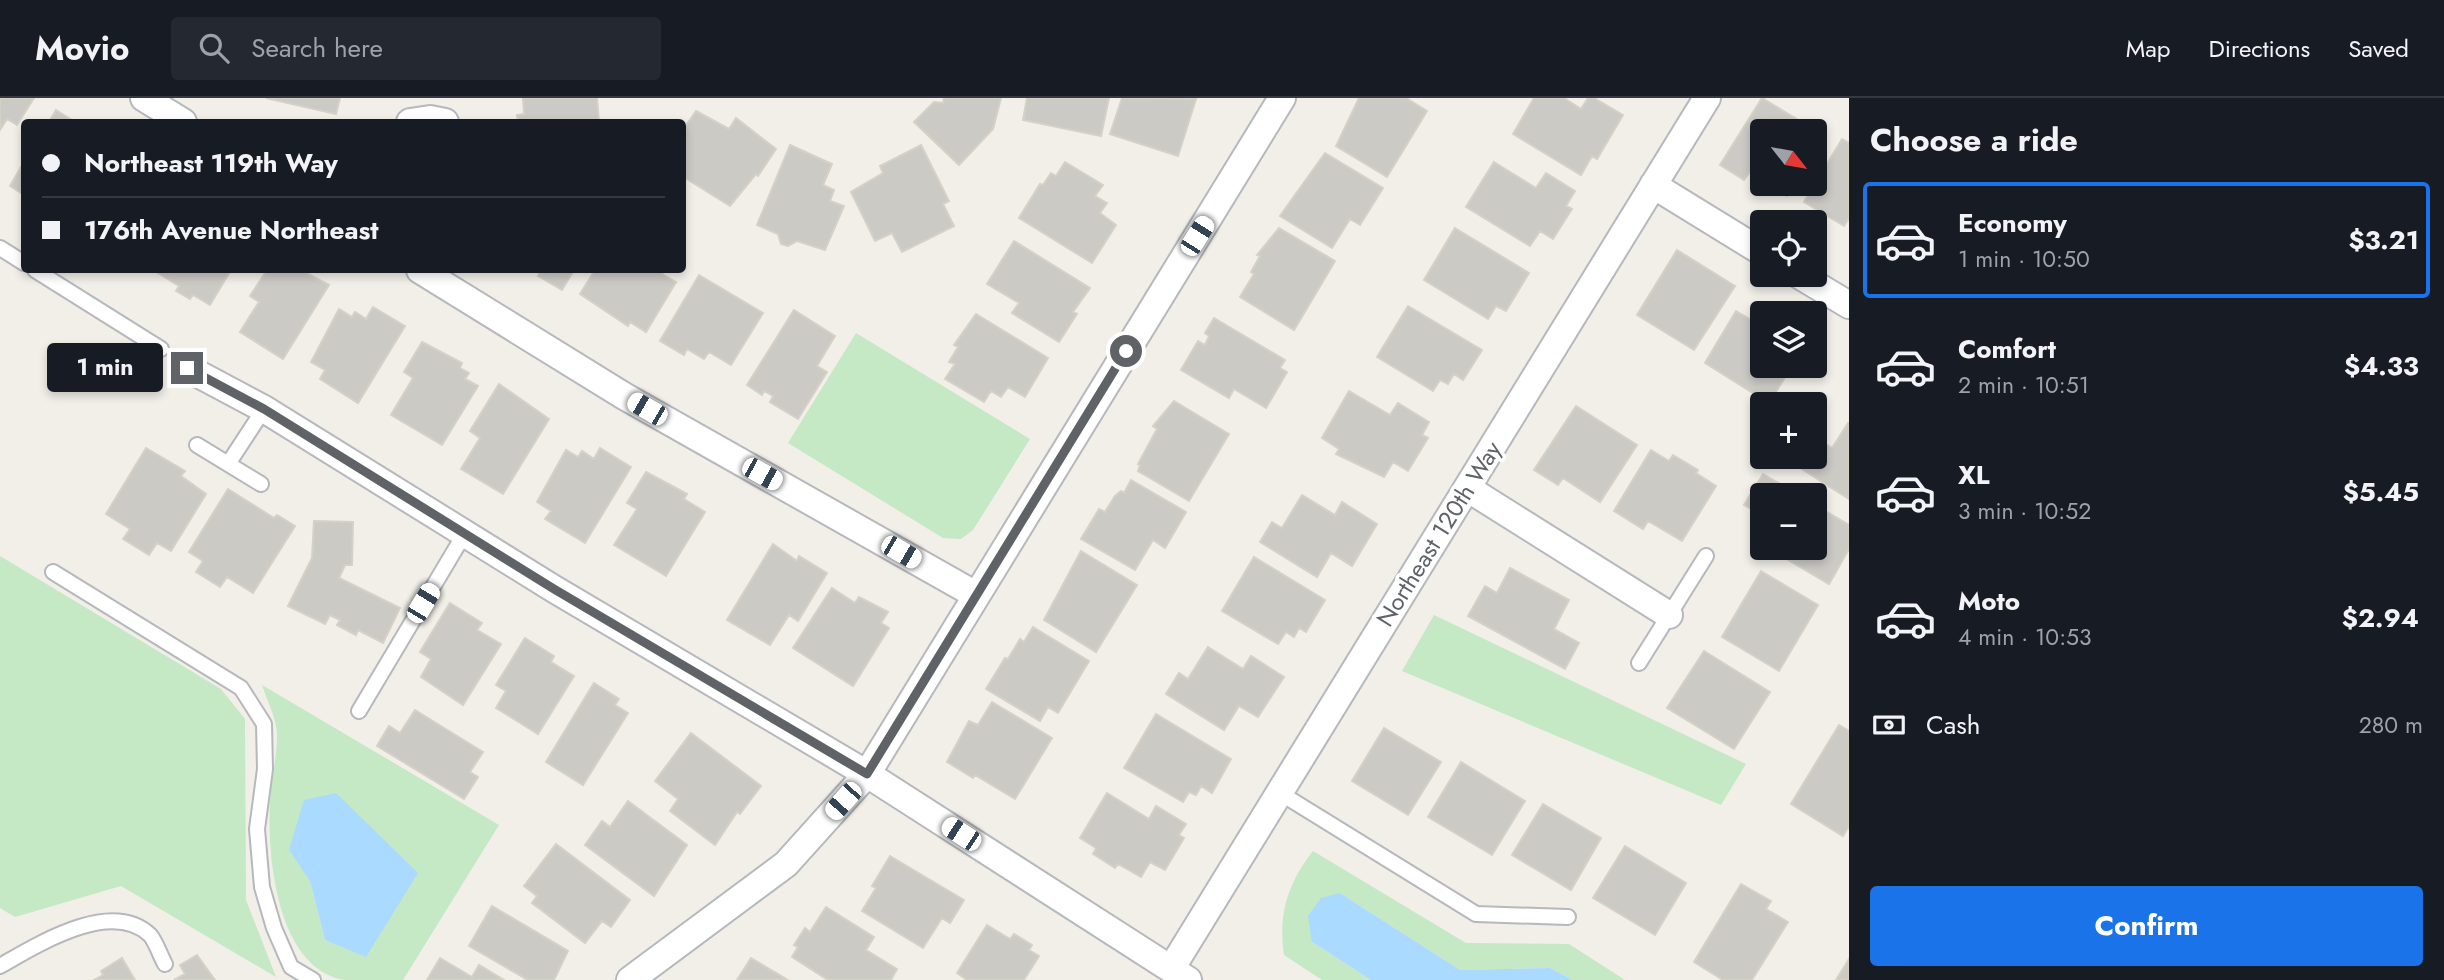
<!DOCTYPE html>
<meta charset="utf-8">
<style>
:root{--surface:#171b24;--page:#242831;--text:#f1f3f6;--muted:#9ea1a6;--line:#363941;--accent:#1a73e8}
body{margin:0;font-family:Jost,sans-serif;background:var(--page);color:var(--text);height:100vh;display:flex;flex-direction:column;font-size:26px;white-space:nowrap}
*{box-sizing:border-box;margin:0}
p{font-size:23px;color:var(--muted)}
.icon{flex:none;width:38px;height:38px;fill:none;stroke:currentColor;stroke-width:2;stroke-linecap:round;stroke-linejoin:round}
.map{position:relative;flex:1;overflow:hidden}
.details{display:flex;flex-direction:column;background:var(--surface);width:595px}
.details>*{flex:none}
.banner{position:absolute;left:21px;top:21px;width:665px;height:154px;border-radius:7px;box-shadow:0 4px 10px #0003;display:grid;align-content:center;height:154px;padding:0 21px;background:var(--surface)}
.needle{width:46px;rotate:121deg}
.buttons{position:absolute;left:1750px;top:21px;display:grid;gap:14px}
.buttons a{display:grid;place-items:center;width:77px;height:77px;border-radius:7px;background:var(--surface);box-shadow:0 4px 10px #0003;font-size:35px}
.end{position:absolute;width:32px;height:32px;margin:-16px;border:9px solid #5f6368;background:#fff;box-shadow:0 0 0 4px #fff}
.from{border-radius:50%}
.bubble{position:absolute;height:49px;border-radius:7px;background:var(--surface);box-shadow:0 4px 10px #0003;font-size:23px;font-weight:700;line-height:49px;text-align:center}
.car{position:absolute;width:21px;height:42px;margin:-21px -10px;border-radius:9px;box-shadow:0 0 5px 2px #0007;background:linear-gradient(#fff 24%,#345 0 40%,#fff 0 76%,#345 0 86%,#fff 0)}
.banner b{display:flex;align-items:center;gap:24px;height:66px;font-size:26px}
.banner b+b{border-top:2px solid var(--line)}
.banner i{width:18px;height:18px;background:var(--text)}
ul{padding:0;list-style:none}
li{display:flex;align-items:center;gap:21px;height:116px;margin:0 14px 10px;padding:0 7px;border:4px solid transparent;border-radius:7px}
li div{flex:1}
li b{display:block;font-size:26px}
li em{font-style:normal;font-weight:700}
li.on{border-color:var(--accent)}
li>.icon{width:63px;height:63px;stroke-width:1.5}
h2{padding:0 21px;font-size:32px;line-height:84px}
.pay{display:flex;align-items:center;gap:18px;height:77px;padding:0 21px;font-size:26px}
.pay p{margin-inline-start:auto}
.primary-button{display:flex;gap:14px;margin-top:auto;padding:14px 21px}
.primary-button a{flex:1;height:80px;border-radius:7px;background:var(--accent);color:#fff;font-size:28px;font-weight:700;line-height:80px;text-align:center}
header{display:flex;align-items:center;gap:42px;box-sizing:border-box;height:98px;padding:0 35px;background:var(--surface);border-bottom:2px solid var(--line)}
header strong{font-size:33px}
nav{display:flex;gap:38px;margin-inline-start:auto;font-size:24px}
.search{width:490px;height:63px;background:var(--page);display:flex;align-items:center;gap:18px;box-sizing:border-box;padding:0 24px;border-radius:7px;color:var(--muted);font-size:26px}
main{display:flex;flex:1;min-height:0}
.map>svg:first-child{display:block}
.green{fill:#c5e8c5;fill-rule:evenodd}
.water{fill:#aadaff}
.building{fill:#cccac5;stroke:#d6d1c6;stroke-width:2}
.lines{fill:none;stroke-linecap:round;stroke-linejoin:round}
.service-casing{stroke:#b5b8bc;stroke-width:18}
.minor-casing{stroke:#b5b8bc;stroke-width:30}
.service{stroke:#fff;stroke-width:14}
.minor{stroke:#fff;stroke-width:26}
.route{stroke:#5f6368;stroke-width:9}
.labels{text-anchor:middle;stroke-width:7;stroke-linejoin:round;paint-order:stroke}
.street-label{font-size:24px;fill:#5f6368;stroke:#fff}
</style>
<header>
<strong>Movio</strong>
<div class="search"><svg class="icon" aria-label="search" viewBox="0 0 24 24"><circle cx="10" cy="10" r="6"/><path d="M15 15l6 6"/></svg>Search here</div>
<nav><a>Map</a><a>Directions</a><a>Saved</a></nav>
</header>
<main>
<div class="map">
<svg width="1849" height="882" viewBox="0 0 1849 882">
<rect width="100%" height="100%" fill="#f1efe8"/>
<path class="green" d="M856 235 1030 341 973 432 961 441 943 440 788 345Z
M0 458 221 591 245 621 246 802 276 879 121 788 15 819 0 810Z
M1434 517 1746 666 1721 707 1402 573Z
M262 587 499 727 403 882C384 882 362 882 344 882 276 870 267 756 270 703 271 681 277 660 277 639 278 623 267 603 262 587ZM310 783 366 858 325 842Z
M1313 753 1466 845 1569 846 1625 882H1573L1550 870 1460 872 1340 795 1312 844 1371 882H1322L1284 857C1278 816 1288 785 1313 753Z"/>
<path class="water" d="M336 695 418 775 366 859 325 842 310 783 289 752 304 702Z
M1340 795 1460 872 1550 870 1573 882H1371L1312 844 1308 818 1321 800Z"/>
<path class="building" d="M0 0H34L17 27 7 21 0 32Z
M266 0H340L336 16Z
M523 0H597L599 24H518L517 17 524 16Z
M944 0H1001L993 31 959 67 914 24 934 4 943 5Z
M1027 0H1109L1101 38 1023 22Z
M1122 0 1196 1 1178 58 1110 36Z
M1359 0H1406L1427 13 1387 79 1336 48Z
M1534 0H1564L1581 11 1588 0H1594L1623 17 1597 61 1592 58 1581 77 1513 36Z
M1762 0 1826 39 1815 56V33H1762V82L1750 74 1744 82 1720 67Z
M56 12 72 22 71 24H49Z
M696 13 729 31 736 20 776 51 758 78 756 76 730 108 682 78V33Z
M1842 41 1849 45V120L1844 128 1804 104Z
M790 47 832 66 823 87 834 92 830 103 844 108 825 152 797 143 788 148 781 146 778 136 757 127Z
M921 47 949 103 943 106 954 128 902 154 892 135 875 143 851 94 883 75 880 68Z
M1325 55 1383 90 1360 127 1350 121 1332 150 1280 118Z
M24 64V97L10 88Z
M1065 64 1103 87 1095 98 1107 105 1100 115 1116 127 1092 165 1019 120 1040 86 1043 87 1051 75 1056 78Z
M1494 64 1536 90 1546 75 1575 93 1566 108 1572 111 1553 141 1540 133 1530 148 1466 109Z
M1768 86H1796L1787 98Z
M1279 130 1335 163 1294 232 1240 199 1254 176 1251 174 1260 158 1257 157Z
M1455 130 1529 175 1506 213 1496 208 1488 221 1424 182Z
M1014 143 1090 190 1073 214 1077 216 1059 244 1012 215 1019 205 987 186Z
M1677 152 1735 188 1694 252 1637 217Z
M161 172H231L210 207 193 197 190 201 176 193 179 188 158 175Z
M267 172H305L304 174 329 187 283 261 240 234 259 204 250 198Z
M534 172H574L562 192 538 178 540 175Z
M595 172H661L664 173 662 176 676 184 646 234 630 224 628 228 580 196Z
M699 177 763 215 731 267 709 254 704 261 687 251 684 257 660 243Z
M1408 208 1482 252 1463 282 1454 276 1448 286 1440 282 1433 293 1377 259Z
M373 209 405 228 358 305 320 281 325 272 311 264 339 211 352 219 355 214 366 221Z
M794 212 835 238 817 268 827 274 798 321 770 304 773 298 764 293 762 297 747 287Z
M1736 213 1762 228V268H1792L1769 305 1705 265Z
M976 216 1048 260 1025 299 1008 289 1001 299 991 293 984 304 945 281 955 266 949 264 958 249 954 247Z
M1214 220 1285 262 1280 270 1287 274 1266 310 1234 291 1229 300 1181 272 1198 243 1205 247 1209 238 1205 235Z
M422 244 462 265 460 270 469 275 465 281 478 288 442 347 391 317 413 280 404 274Z
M499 286 549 321 503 396 461 371 480 340 470 333Z
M1349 293 1390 317 1398 305 1429 324 1422 337 1428 340 1408 373 1393 364 1384 379 1336 356 1339 351 1322 340Z
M1174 303 1229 336 1189 403 1138 373 1140 367 1138 366 1157 331 1153 328Z
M1576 308 1637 347 1600 404 1563 380 1558 387 1534 372Z
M1848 325 1849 326V401L1783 359H1815V339L1832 350Z
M146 350 185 373 181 378 206 396 171 453 157 445 149 457 123 441 130 431 106 416Z
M600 350 631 369 585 445 545 421 551 413 537 404 566 352 578 359 582 353 594 361Z
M1651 352 1669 363 1673 357 1698 372 1696 375 1716 388 1682 443 1648 423 1643 431 1614 413Z
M646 374 687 396 684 401 705 414 666 478 614 447 637 411 627 405Z
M1763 376 1799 397H1762V417L1744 407Z
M1131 382 1186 414 1165 450 1153 442 1135 472 1081 441 1099 411 1105 414 1115 398 1121 393 1124 395Z
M228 391 274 420 277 417 295 428 253 495 227 479 220 489 196 474 203 463 189 454Z
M1302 397 1335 417 1342 404 1377 426 1352 468 1331 455 1317 479 1260 444 1272 424 1282 430Z
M1815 407 1849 427V451L1829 486 1768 450H1815Z
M314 423 353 424 352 467H345L339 480 400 510 383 545 358 532 356 537 337 527 340 522 330 517 325 526 288 508 312 460Z
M773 446 797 463 799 458 827 475 798 523 789 517 770 547 727 522Z
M1081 453 1137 487 1096 554 1044 522Z
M1254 459 1325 502 1306 534 1299 530 1294 539 1286 534 1278 546 1222 513Z
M1510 470 1569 502 1554 531 1579 545 1565 571 1468 518 1485 488 1497 495Z
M1761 473 1818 507 1779 573 1722 539Z
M832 490 855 505 859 499 888 514 881 525 889 530 853 588 793 550Z
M450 505 482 525 477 532 501 546 463 607 421 579 431 561 420 554Z
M1033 529 1089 563 1058 615 1048 609 1040 623 986 591 1005 560 1008 561 1020 541 1024 544Z
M525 540 554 558 551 564 574 578 538 636 496 610 506 593 496 587Z
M1208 549 1243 571 1251 558 1284 579 1258 619 1239 608 1224 632 1166 596 1179 575 1188 581Z
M1704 553 1770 594 1734 651 1667 610Z
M594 585 619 601 615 607 628 615 583 687 546 664Z
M992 604 1052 640 1015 701 975 677 973 680 947 664 969 623 978 627Z
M415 612 483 654 470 674 478 679 464 701 377 648 389 628 400 635Z
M1156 616 1231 661 1212 695 1201 688 1196 697 1189 694 1183 704 1124 670Z
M1839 627 1849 633V728L1843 738 1791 706Z
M1384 630 1441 664 1408 717 1352 683Z
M691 635 761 688 740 716 737 714 715 747 670 713 678 701 655 683Z
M1461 664 1525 703 1492 757 1428 719Z
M1107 695 1149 721 1156 708 1186 726 1179 737 1184 740 1165 772 1150 764 1141 779 1118 766 1115 770 1093 756 1096 750 1080 740Z
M628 703 687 747 654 798 585 747 602 723 610 729Z
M1543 706 1601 740 1571 792 1512 757Z
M556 746 630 802 611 829 602 823 585 845 532 805 537 798 524 788Z
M1625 748 1686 785 1655 837 1593 800Z
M890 758 964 802 950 825 942 820 923 850 862 813 876 790 872 788Z
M1741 786 1771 803 1766 811 1788 824 1752 882H1723L1694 864Z
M492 808 568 853 554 882H528L469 848Z
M826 809 874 839 866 852 897 871 891 882H828L792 859 798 849 794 847 805 830 810 834Z
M987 827 1010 841 1014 836 1032 847 1029 852 1039 858 1024 882H967L957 875Z
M197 857 215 882H174L185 876 180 867Z
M122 860 135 882H94L103 877 101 873Z
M440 860 472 879 479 867 504 882H427Z
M751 860 788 882H737Z
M1849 861V882H1836Z"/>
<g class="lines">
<defs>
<path id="service" d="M0 150 24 165
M35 172 161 251
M197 347 261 386
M228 366 264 311
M53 474 241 590 264 626 265 671 257 731 262 789 274 830 291 869 313 882
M1639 565 1706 458
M359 613 465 435
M1280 695 1476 816 1568 819
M0 868C37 847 111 800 150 837 156 844 160 857 165 866"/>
<path id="minor" d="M144 0 183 24
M410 24 430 21 445 24
M1653 87 1762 154
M420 172 624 298 976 497
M1799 177 1849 207
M187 270 264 311 554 491 867 676 1188 882
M1467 390 1669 517
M1171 871 1707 0
M630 882 786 766 867 676 1282 0"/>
</defs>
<use href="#service" class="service-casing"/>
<use href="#minor" class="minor-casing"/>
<use href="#service" class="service"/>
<use href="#minor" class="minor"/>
</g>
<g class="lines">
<path class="route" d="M187 270 264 311 554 491 867 676 1126 253"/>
</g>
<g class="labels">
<g class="street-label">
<text transform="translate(1439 436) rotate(-58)" y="8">Northeast 120th Way</text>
</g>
</g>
</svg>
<div class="buttons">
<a><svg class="needle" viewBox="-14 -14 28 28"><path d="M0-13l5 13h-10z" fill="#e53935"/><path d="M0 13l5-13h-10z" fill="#9ea1a6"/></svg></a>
<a><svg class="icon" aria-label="locate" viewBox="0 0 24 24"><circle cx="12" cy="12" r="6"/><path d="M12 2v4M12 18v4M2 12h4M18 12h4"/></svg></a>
<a><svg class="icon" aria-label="layers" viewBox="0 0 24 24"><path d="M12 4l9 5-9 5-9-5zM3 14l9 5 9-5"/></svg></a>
<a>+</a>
<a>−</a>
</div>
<i class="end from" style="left:1126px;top:253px"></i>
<i class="end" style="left:187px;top:270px"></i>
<div class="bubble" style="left:47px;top:245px;width:116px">1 min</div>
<i class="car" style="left:1197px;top:138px;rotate:32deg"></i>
<i class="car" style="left:647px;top:311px;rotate:300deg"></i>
<i class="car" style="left:762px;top:376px;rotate:119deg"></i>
<i class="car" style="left:901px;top:454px;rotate:120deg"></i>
<i class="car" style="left:423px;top:505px;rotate:31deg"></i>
<i class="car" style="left:843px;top:703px;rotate:222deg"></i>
<i class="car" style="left:961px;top:736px;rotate:303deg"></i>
<div class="banner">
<b><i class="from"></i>Northeast 119th Way</b>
<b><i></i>176th Avenue Northeast</b>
</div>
</div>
<section class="details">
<h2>Choose a ride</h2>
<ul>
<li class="on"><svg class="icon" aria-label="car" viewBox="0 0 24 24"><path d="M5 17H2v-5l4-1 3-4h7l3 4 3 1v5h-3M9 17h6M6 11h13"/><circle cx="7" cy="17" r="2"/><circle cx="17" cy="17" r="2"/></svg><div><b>Economy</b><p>1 min · 10:50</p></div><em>$3.21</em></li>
<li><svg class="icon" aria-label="car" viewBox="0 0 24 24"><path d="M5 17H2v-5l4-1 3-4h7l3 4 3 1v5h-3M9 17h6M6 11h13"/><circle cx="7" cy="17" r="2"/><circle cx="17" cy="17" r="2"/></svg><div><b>Comfort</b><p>2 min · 10:51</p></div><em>$4.33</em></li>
<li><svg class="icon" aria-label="car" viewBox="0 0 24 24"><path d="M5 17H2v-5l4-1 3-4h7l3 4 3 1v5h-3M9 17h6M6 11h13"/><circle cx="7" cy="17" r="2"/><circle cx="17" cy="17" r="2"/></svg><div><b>XL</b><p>3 min · 10:52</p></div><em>$5.45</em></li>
<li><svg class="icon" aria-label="car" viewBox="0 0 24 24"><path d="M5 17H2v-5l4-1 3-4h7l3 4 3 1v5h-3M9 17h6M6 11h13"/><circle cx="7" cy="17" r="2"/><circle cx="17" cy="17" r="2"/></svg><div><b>Moto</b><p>4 min · 10:53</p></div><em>$2.94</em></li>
</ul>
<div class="pay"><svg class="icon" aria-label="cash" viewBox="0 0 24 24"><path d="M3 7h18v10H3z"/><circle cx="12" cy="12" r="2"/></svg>Cash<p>280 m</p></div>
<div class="primary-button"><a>Confirm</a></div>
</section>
</main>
